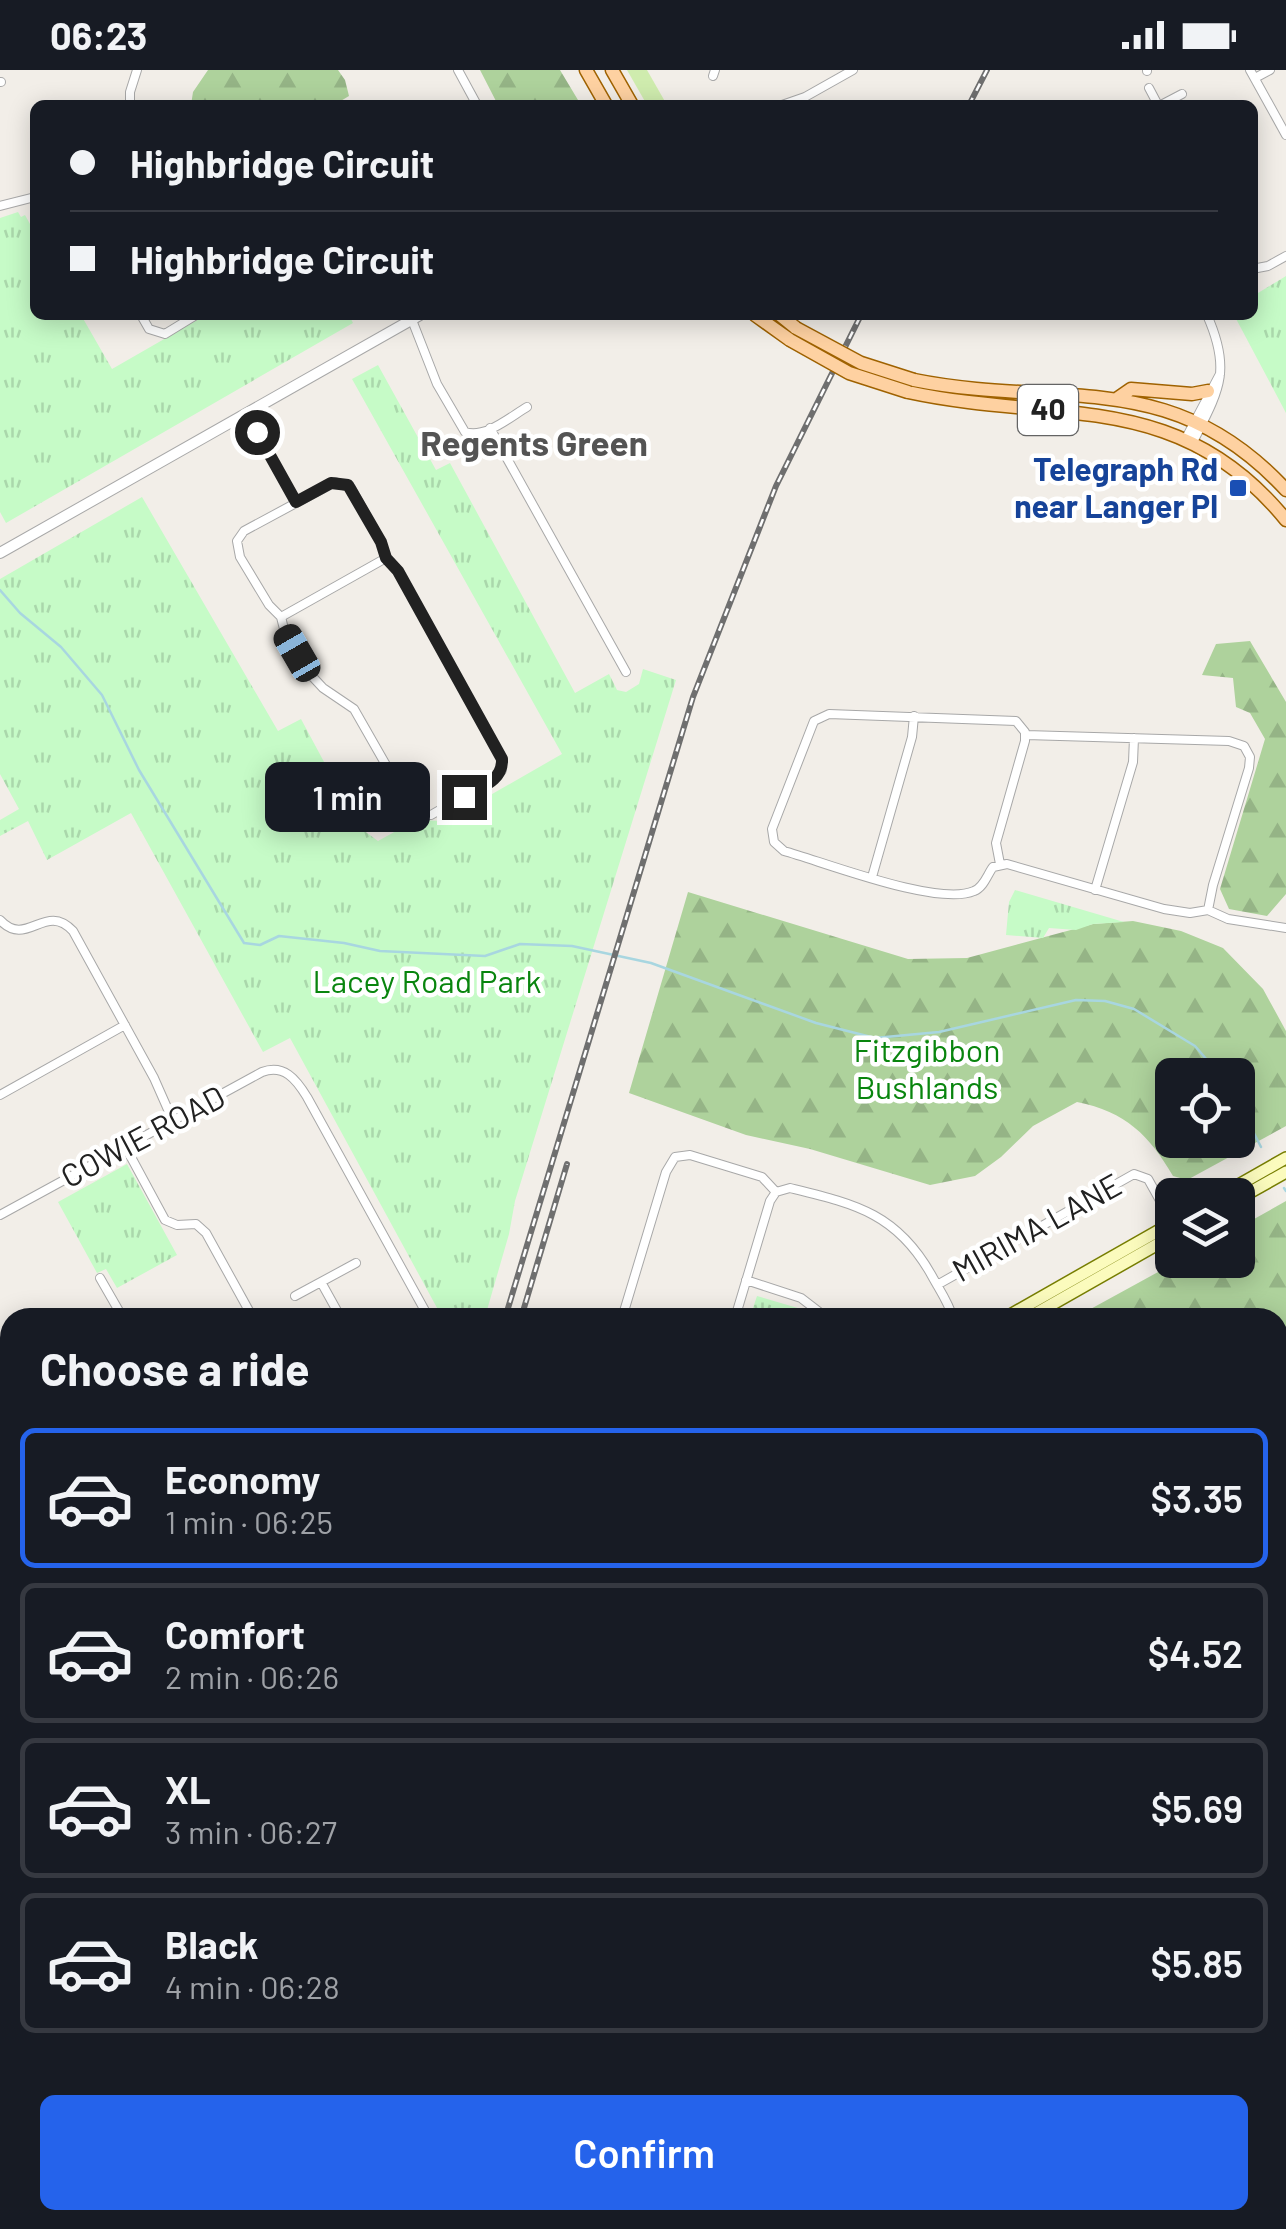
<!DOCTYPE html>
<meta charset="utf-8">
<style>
:root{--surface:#171b24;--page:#242831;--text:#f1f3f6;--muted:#9ea1a6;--line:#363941;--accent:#2563eb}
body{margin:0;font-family:Barlow,sans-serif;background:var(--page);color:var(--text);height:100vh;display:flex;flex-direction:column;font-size:38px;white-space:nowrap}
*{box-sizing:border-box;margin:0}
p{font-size:32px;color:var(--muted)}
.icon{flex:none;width:55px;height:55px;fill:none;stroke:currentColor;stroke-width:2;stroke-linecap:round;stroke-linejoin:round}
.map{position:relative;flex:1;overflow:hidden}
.side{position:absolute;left:0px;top:1238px;width:1288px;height:922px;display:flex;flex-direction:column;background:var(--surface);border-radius:30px 30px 0 0;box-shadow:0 5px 25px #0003}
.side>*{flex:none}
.banner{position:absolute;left:30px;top:30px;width:1228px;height:220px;border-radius:15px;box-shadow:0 5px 25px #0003;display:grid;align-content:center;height:220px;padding:0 40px;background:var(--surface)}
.buttons{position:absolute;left:1155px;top:988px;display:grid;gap:20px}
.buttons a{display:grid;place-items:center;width:100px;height:100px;border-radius:15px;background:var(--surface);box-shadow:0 5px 25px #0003;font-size:50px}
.end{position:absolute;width:45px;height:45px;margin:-22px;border:12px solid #212121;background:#fff;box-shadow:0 0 0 5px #fff}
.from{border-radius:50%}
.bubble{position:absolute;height:70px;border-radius:15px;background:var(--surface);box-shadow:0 5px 25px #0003;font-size:32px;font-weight:600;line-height:70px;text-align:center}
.car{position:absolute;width:30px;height:60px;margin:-30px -15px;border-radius:12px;box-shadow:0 0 8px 2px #0007;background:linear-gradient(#222 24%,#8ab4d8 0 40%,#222 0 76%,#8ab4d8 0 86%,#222 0)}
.banner b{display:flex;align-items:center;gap:35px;height:95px;font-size:38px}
.banner b+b{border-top:2px solid var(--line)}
.banner i{width:25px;height:25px;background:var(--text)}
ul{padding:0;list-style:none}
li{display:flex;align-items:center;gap:30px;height:140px;margin:0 20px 15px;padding:0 20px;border:5px solid var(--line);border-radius:15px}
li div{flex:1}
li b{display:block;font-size:38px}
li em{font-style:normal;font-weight:600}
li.selected{border-color:var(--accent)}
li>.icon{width:90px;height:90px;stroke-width:1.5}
h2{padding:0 40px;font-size:45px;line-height:120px}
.primary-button{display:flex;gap:20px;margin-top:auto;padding:20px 40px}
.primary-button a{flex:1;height:115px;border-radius:15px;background:var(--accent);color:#fff;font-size:40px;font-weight:600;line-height:115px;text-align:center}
.status{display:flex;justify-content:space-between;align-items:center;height:70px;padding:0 50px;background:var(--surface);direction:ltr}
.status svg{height:28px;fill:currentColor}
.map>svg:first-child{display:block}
.grass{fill:url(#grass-tufts)}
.forest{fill:url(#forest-firs);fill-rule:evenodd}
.park{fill:url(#park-tufts)}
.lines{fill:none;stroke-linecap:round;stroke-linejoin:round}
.stream{stroke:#a8d6e0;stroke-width:2.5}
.minor-casing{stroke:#a8a8a8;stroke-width:10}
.tertiary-casing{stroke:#a8a8a8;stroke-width:12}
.secondary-casing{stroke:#777e02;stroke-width:14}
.primary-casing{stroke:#9f6200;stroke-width:15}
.minor{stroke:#fff;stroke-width:8}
.tertiary{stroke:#fff;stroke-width:10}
.secondary{stroke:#fbfbbd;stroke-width:11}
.primary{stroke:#fed1a1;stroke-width:12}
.rail-casing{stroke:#6f6f6f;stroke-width:6}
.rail{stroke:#fff;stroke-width:2.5;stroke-dasharray:8;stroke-linecap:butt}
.primary-bridge-casing{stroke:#9f6200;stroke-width:15;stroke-linecap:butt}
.primary-bridge{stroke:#fed1a1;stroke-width:12}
.route{stroke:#212121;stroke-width:12}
.transit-dot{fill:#1a4fb4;stroke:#fff;stroke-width:4}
.labels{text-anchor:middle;stroke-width:9;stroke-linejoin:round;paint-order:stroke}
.shield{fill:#fff;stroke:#646464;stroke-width:2.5}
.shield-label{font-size:30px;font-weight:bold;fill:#212121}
.transit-label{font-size:32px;font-weight:bold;fill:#164399;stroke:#fff;text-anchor:end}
.park-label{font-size:32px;fill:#09850e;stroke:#fff}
.street-label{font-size:32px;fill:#212121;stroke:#fff}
.neighbourhood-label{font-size:35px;font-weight:bold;fill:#545454;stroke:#fff}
</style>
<div class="status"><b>06:23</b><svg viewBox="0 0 49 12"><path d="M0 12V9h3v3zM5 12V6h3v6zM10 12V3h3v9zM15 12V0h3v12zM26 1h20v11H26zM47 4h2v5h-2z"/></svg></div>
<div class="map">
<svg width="1286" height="2159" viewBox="0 0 1286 2159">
<defs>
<pattern id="grass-tufts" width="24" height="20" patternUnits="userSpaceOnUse" patternTransform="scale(2.5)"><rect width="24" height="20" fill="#cfecae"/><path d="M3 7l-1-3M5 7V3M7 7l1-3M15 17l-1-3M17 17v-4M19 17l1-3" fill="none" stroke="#b1ca95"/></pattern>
<pattern id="forest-firs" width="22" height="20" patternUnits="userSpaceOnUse" patternTransform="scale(2.5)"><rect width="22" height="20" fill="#aed29c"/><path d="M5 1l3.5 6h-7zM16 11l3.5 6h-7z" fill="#95b486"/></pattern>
<pattern id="park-tufts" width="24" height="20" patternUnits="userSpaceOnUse" patternTransform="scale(2.5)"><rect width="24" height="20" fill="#c6fbc7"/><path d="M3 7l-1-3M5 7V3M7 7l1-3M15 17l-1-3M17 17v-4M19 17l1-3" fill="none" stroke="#aad7ab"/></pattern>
</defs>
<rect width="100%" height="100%" fill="#f2eee8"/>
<path class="grass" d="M627 0H647L667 35H647Z"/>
<path class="forest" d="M208 0H338L345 10 349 26 334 35H191L193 22Z
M480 0H560L581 35H498Z
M1250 571 1286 632V824L1267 846 1229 839 1220 819 1265 669 1250 643 1236 637 1233 608 1202 605 1216 574Z
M688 822 908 889 967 888 1093 854 1133 851 1181 861 1223 878 1263 919 1286 961V1056L1187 1110 1173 1106C1149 1065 1126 1042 1077 1032L1033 1056 1001 1087 975 1106 930 1115 810 1079 746 1065 629 1023ZM1172 1005H1238V1070H1172Z
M1286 1131V2159H956L951 2150H1278V1248L1076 1247 1180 1190H1238V1158Z"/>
<path class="park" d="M18 142 21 147 25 145 35 163V245H81L112 299 206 245H349L353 253 6 453 0 442V148Z
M1286 206V343L1234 245H1252L1253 226Z
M378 295 436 400 450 393 575 623 609 604 617 620 626 622 639 614 643 599 676 610 515 1131 509 1164 485 1247H442L290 968 263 982 131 743 47 790 28 751 0 766V750L19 739 0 704V509L142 427 278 661 301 649 359 757 378 771 416 750 445 751 562 684 352 309Z
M1015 820 1124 852 1093 854 1076 860 1049 858 1043 868 1006 865 1009 832Z
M127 1094 177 1185 117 1218 106 1199 97 1203 58 1132Z
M757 1226 808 1241 797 1247H750Z"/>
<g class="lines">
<path class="stream" d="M0 520 20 543 61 577 102 625 139 700 244 873 260 875 279 866 344 873 380 881 485 886 520 874 572 876 651 893 816 953 875 968 939 962 1076 930 1105 931 1134 939 1195 976 1220 1005
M1238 1032 1261 1077
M1284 1118 1286 1121"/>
<defs>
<path id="minor" d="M458 0 477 35
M1147 0V1
M1250 0 1286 65
M713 6 715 0
M1255 8 1270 0
M0 12H1
M1149 18 1158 35
M130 35V22L137 0
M782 35 805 27 853 0
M1161 35 1182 24
M0 136 35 127
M1252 199 1268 196 1286 186
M141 245 149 259 165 264 196 245
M412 250 437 314 465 362C485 369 510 347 527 337
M247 345 296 432
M490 358 626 602
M1186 368 1220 304
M1193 372C1219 320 1232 301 1207 245
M335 412 351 418 381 472 386 488 398 501 502 689V700L497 707 431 745H420L410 737 354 639 323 618 309 603 285 563 281 547 269 535 240 487 237 471 244 461Z
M281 547 386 488
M1026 665 1229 671 1244 676 1250 687 1249 698 1213 815 1208 840 1228 849 1286 858
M1000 794 996 773 1025 671V662L1016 651 829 644 814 651 772 759 774 772 784 781C824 792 938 837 974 821 984 817 987 805 993 797L1007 794 1164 839 1190 843 1208 840
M872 807 912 667 914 646
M1095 820 1133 692 1134 668
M0 850C27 879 45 831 73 861L154 1008 173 1051
M0 1025 125 955
M125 1076 165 1150 177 1155 196 1154 206 1163 253 1248
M0 1145 262 1002C284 994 296 1009 307 1027L429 1248
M100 1208 123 1248
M746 1210 801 1228 827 1248
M321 1212 341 1248
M937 1215 1134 1104 1148 1109 1172 1152
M295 1226 356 1193
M622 1248 666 1102 675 1087 690 1085 762 1107 776 1122
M735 1248 770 1131 776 1122 790 1118C855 1134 897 1143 932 1206 939 1219 949 1233 953 1248
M0 1284 10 1294
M0 1473 10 1470
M0 1758 10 1777
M0 1807 10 1802
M0 1943 10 1937
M565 2150 570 2159
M674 2150 679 2159
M126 2159 129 2150
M344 2159 347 2150
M453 2159 455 2150"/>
<path id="tertiary" d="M0 483 420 245
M753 2159 769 2150
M773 2159 789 2150"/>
<path id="secondary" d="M1221 1125 1286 1088
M1238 1129 1286 1102
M1005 1248 1172 1153
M1028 1248 1172 1166
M925 2150 930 2159
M936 2150 942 2159"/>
<path id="primary" d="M586 0 606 35
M612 0 632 35
M755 245 790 270
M780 245 796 258
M914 310C1058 339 1171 295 1286 420
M908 322C1055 354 1178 317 1286 450
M1118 328 1131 319 1192 324 1208 321"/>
</defs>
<use href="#minor" class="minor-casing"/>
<use href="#tertiary" class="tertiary-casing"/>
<use href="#secondary" class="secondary-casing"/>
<use href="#primary" class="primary-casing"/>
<use href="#minor" class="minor"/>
<use href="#tertiary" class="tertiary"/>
<use href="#secondary" class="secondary"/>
<use href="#primary" class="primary"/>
<defs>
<path id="rail" d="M969 35 987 0
M505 1248 693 627 776 416 861 245
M521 1248 567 1094
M232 2159 235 2150"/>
</defs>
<use href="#rail" class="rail-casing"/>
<use href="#rail" class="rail"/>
<defs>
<path id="primary-bridge" d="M796 258 861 293 914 310
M790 270 849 303 908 322"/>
</defs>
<use href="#primary-bridge" class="primary-bridge-casing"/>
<use href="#primary-bridge" class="primary-bridge"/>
</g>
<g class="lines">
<path class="route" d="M257 362 296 432 331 413 348 415 381 472 386 488 398 501 502 689C503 711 481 717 464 727"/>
</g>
<rect class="transit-dot" x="1228" y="408" width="20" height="20" rx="5"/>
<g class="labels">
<rect class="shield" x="1018" y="315" width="60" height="50" rx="8"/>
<g class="shield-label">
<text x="1048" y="350">40</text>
</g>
<g class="transit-label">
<text x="1218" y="411">Telegraph Rd<tspan x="1218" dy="37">near Langer Pl</tspan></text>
</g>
<g class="park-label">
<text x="427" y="923">Lacey Road Park</text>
<text x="927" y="992">Fitzgibbon<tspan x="927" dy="37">Bushlands</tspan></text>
</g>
<g class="street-label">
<text transform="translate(143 1067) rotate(-28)" y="11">COWIE ROAD</text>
<text transform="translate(1037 1158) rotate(-29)" y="11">MIRIMA LANE</text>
</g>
<g class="neighbourhood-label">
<text x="534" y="386">Regents Green</text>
</g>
</g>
</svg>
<div class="buttons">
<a><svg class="icon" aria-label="locate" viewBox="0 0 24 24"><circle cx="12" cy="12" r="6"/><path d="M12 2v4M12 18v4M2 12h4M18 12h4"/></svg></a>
<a><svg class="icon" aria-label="layers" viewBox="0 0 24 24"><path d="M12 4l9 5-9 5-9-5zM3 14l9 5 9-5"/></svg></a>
</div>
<i class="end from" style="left:257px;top:362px"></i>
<i class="end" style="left:464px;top:727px"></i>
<div class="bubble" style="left:265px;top:692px;width:165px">1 min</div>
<i class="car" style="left:297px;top:583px;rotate:330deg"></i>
<div class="banner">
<b><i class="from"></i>Highbridge Circuit</b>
<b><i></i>Highbridge Circuit</b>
</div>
<section class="side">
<h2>Choose a ride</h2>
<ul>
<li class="selected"><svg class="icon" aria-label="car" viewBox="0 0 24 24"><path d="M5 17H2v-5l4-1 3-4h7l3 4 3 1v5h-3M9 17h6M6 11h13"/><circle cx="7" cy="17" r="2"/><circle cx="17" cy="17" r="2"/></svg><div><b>Economy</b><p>1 min · 06:25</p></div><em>$3.35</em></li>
<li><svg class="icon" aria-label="car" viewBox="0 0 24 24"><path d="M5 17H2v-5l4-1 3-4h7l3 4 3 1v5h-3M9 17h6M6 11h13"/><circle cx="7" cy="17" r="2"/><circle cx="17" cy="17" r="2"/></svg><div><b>Comfort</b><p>2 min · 06:26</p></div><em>$4.52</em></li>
<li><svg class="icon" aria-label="car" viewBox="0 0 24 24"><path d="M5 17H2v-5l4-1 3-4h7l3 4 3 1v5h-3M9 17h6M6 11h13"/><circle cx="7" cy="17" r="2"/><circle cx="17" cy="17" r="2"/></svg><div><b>XL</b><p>3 min · 06:27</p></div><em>$5.69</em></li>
<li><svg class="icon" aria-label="car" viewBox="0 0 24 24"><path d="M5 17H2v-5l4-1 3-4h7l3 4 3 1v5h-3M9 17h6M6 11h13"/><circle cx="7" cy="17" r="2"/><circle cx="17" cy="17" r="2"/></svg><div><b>Black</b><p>4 min · 06:28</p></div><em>$5.85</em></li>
</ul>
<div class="primary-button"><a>Confirm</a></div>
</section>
</div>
